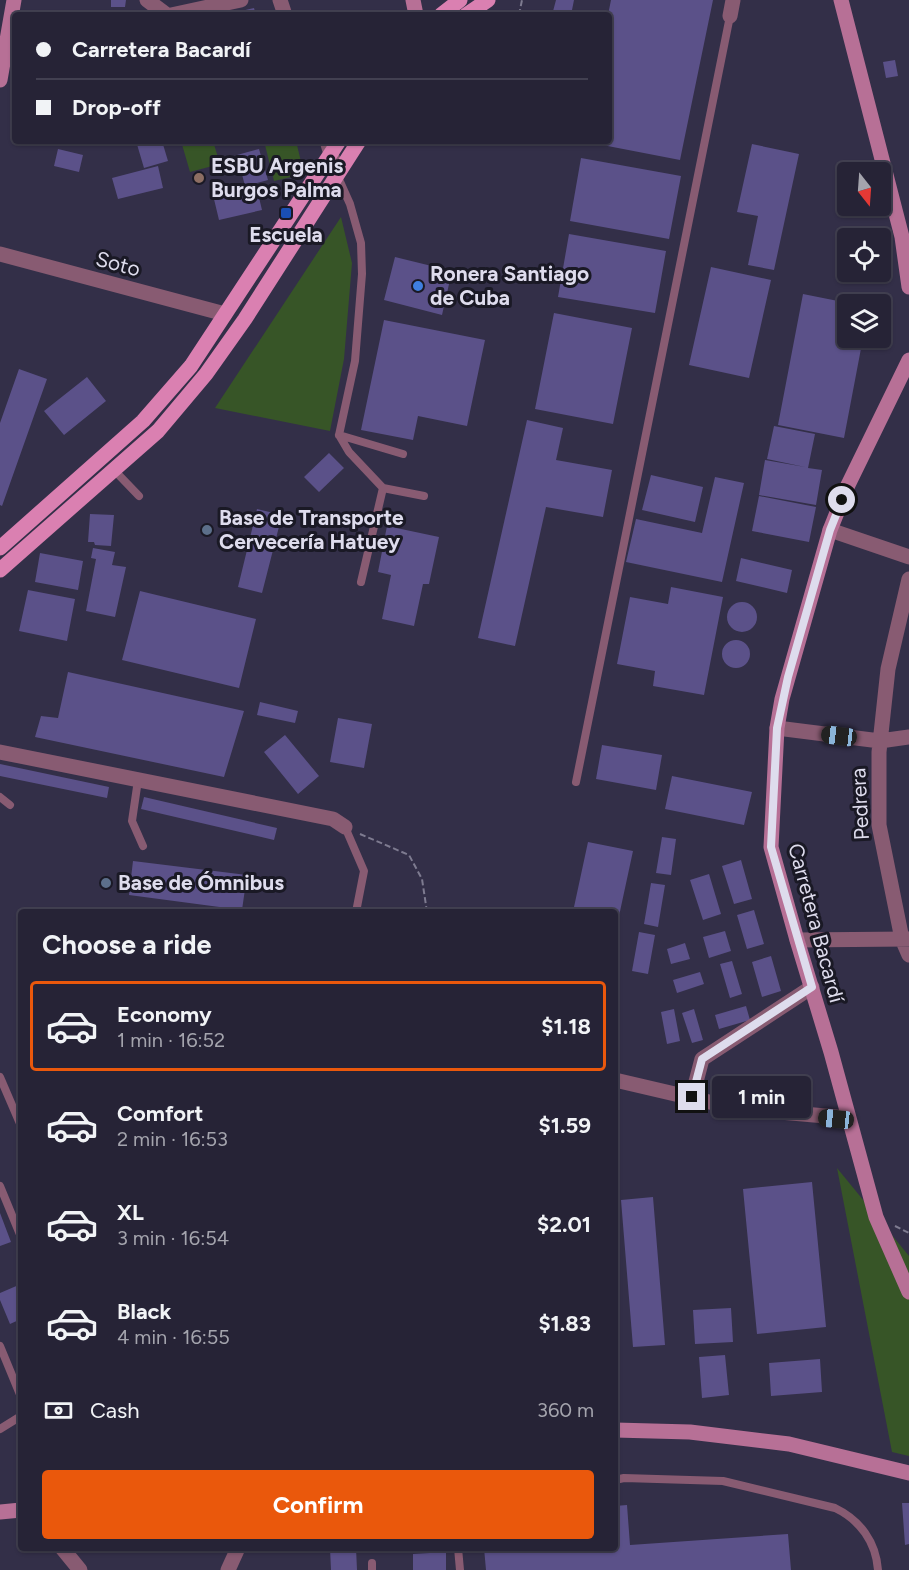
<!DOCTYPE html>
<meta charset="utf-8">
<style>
:root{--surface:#262336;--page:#322f42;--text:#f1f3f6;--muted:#a4a4ad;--line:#424051;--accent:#ea580c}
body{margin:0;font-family:Figtree,sans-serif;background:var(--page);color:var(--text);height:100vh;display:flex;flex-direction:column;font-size:22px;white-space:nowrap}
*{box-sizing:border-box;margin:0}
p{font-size:20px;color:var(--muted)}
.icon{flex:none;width:33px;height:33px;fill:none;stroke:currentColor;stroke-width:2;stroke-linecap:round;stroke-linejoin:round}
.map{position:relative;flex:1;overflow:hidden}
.details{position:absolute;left:18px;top:909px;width:600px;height:642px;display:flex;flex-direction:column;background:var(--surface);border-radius:6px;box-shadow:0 2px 4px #0004,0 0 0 2px var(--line)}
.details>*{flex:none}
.top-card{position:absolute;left:12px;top:12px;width:600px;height:132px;border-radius:6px;box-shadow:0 2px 4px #0004,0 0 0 2px var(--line);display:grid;align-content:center;height:132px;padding:0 24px;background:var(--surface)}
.needle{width:39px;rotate:163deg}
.tools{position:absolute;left:837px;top:162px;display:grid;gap:12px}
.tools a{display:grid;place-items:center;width:54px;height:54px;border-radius:6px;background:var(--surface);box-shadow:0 2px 4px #0004,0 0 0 2px var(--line);font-size:30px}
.end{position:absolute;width:27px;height:27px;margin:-14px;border:8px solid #dedced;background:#111;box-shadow:0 0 0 3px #111}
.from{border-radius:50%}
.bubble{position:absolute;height:42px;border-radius:6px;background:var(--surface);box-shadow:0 2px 4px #0004,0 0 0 2px var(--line);font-size:20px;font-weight:700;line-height:42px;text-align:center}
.car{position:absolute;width:18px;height:36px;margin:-18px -9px;border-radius:8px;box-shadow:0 0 4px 2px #0007;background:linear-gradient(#222 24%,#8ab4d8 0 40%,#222 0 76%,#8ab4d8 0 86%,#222 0)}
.top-card b{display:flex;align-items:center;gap:21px;height:57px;font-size:22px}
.top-card b+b{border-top:2px solid var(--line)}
.top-card i{width:15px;height:15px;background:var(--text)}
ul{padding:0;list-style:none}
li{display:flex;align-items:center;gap:18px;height:90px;margin:0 12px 9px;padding:0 12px;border:3px solid transparent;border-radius:6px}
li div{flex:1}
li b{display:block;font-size:22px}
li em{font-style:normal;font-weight:700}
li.current{border-color:var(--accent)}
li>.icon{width:54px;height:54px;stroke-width:1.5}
h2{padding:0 24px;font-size:27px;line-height:72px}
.pay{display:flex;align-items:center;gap:15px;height:66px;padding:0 24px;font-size:22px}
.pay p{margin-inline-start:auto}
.action{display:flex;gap:12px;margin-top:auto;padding:12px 24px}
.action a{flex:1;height:69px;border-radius:6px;background:var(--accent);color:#fff;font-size:24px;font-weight:700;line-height:69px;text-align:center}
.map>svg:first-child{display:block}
.green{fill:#375527}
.building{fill:#5b5189}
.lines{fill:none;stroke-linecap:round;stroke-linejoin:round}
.path{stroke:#7e7b90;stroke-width:2;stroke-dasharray:6 3;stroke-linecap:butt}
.lane{stroke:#885b72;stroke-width:8}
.street{stroke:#885b72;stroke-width:15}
.secondary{stroke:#b77096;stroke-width:15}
.primary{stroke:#da80b1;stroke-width:15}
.route{stroke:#dedced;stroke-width:8}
.education-dot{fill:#8d6e63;stroke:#1a1925;stroke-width:2}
.transit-dot{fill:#1a4fb4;stroke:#1a1925;stroke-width:2}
.shop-dot{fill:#3f7fe0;stroke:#1a1925;stroke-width:2}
.service-dot{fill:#5c6f8a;stroke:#1a1925;stroke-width:2}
.labels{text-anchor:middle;stroke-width:6;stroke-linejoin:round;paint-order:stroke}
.poi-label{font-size:21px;font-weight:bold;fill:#dedced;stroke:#1a1925;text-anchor:start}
.street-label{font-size:21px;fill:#dedced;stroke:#1a1925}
</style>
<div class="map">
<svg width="909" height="1570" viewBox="0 0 909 1570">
<rect width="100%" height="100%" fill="#332f48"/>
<path class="green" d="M181 141H213L220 164 190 172Z
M264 141H296L304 174 274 181Z
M341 217 352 263 344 359 330 431 215 408Z
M837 1168 909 1256V1456L892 1452Z"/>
<path class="building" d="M111 0H126L125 7H111Z
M556 0H574L571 15H552Z
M611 0H713L680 160 587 142 609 141 608 15Z
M254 8 256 15H229L228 14Z
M895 60 898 76 886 78 883 62Z
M136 141H162L168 161 144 168Z
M752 144 799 154 774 270 748 265 758 216 737 212Z
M58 149 83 155 79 172 54 166Z
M259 149 268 180 245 186 237 155Z
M581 158 681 176 669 239 570 221Z
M158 166 163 188 118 199 112 178Z
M256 185 262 210 219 220 213 195Z
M569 234 666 251 655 313 558 297Z
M395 257 452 271 442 315 384 300Z
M711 267 771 280 749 378 689 365Z
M803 294 848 303V338H863L844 438 778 425Z
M554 313 632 328 613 424 535 409Z
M384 320 485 340 467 426 418 416 413 440 361 430Z
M19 369 47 379 2 506 0 505V423Z
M87 377 106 401 64 435 44 411Z
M527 420 563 428 556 460 612 470 603 517 546 507 515 646 478 638Z
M774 426 815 434 808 468 822 470 816 505 759 495 765 460 805 467 767 459Z
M329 453 344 468 319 492 304 477Z
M651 475 703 487 695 522 642 510Z
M715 477 744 483 722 582 626 562 636 519 702 533Z
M759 496 816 507 809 542 752 531Z
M257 509 282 515 262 593 238 587Z
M90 514 114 515 111 546 95 545 94 542H88Z
M387 526 439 537 429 584H423L414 626 382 619 391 575 378 572Z
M93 548 115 552 112 565 126 567 115 617 86 611 96 559 91 558Z
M40 553 83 561 78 590 35 582Z
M741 558 792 570 787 593 736 581Z
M671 587 723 597 704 695 653 686 655 671 617 664 630 597 668 604Z
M28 590 75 599 67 641 19 631Z
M140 591 256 619 239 688 122 660Z
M727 617a15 15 0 1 1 30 0a15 15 0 1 1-30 0Z
M722 654a14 14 0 1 1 28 0a14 14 0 1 1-28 0Z
M68 672 244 711 224 777 35 737 41 716 58 718Z
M260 702 298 711 295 723 257 715Z
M338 718 372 724 364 768 330 762Z
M285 735 319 776 298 794 264 752Z
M602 745 662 755 656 790 596 779Z
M0 764 109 787 107 798 0 776Z
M672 776 752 792 744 825 665 809Z
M144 797 277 828 274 840 141 809Z
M662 837 676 839 671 875 656 873Z
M588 842 633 851 619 916 615 915V912H599L574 907Z
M741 860 752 899 734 904 722 866Z
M133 861 247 875 242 910 129 895Z
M709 874 721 914 703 920 690 880Z
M651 883 665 885 658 927 644 924Z
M754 910 764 944 747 949 737 915Z
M725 931 731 951 709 958 703 937Z
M639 932 655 935 648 974 632 971Z
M685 943 690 959 671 964 667 949Z
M771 956 781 991 762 997 752 962Z
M732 961 742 994 730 998 720 964Z
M700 972 704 984 677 993 673 980Z
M746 1006 750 1020 719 1029 715 1015Z
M674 1009 680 1041 667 1044 661 1012Z
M694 1009 703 1040 692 1043 682 1013Z
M812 1182 826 1327 757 1334 743 1189Z
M653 1197 665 1345 633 1347 621 1200Z
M0 1213 11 1242 0 1246Z
M21 1284V1319L10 1324 0 1300V1293Z
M731 1308 733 1342 695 1344 693 1310Z
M725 1355 729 1395 702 1398 699 1357Z
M820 1359 822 1392 771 1396 769 1363Z
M902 1503H909V1544L905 1545Z
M627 1505 630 1545 788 1534 791 1570H486L484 1548H615V1506Z
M330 1548H356L357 1570H331Z
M446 1552V1570H413V1554Z"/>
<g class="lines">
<path class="path" d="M519 15 522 0
M360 834 409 855 422 879 427 912
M895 1226 909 1233"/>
<path class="lane" d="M337 175 350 204 361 243 362 274 355 361 339 435 403 454
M339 435 349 452 383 488 424 496
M114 470 139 496
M361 582 383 488
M138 780 132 821 143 846
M576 782 730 16
M0 797 10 805
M345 827 364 871 356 912
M0 1077 21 1126
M0 1186 21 1237
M0 1346 21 1397
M0 1429 21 1416
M615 1480 624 1478 723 1481 835 1508C860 1520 876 1542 878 1570
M458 1548 460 1570
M372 1563V1570"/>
<path class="street" d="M147 0 167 15
M280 0 285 15
M171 15 241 0
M730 16 733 0
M327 141 337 173
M0 254 225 314
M830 530 909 557
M909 579 888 669 879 752V825L902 939 909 955
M777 728 880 741 909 737
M0 752 333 819 345 827
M797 940 909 939
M615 1080 735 1108 848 1118
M692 1097 702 1059 812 987
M62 1548 80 1570
M228 1570 238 1548"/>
<path class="secondary" d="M413 0 416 15
M841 0 902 237 909 287
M0 80 14 0
M909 360 848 485 830 530 782 699 777 728 771 847 797 940 831 1052 876 1217 909 1292
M615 1430 690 1432 789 1444 909 1473
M0 1512 21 1510"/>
<path class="primary" d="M441 15 460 0
M466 15 488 0
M0 548 143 421 191 366 339 141
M0 570 158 431 206 374 245 319 359 141"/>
</g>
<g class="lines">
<path class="route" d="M692 1097 702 1059 812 987 771 847 777 728 788 677 830 530 842 500"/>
</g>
<circle class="education-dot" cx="199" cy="178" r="6"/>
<rect class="transit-dot" x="280" y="207" width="12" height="12" rx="3"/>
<circle class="shop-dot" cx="418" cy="286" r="6"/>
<g class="service-dot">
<circle cx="207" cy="530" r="6"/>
<circle cx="106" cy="883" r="6"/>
</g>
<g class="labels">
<g class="poi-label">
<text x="211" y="173">ESBU Argenis<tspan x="211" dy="24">Burgos Palma</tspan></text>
<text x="286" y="242" text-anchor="middle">Escuela</text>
<text x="430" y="281">Ronera Santiago<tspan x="430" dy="24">de Cuba</tspan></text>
<text x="219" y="525">Base de Transporte<tspan x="219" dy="24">Cervecería Hatuey</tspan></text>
<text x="118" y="890">Base de Ómnibus</text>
</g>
<g class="street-label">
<text transform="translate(118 264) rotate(15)" y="7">Soto</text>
<text transform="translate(860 804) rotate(-93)" y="7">Pedrera</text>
<text transform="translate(816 923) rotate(75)" y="7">Carretera Bacardí</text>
</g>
</g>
</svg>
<div class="tools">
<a><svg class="needle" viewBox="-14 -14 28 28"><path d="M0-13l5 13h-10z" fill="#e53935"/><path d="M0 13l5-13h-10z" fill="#a4a4ad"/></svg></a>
<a><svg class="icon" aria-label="locate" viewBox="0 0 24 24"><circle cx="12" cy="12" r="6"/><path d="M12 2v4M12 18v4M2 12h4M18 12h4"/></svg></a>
<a><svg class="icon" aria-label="layers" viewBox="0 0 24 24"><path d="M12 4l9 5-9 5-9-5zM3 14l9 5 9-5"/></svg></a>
</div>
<i class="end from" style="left:842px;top:500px"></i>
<i class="end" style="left:692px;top:1097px"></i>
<div class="bubble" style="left:712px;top:1076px;width:99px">1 min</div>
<i class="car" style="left:839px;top:736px;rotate:277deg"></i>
<i class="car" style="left:836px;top:1119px;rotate:276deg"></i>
<div class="top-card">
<b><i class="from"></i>Carretera Bacardí</b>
<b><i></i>Drop-off</b>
</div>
<section class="details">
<h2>Choose a ride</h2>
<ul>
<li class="current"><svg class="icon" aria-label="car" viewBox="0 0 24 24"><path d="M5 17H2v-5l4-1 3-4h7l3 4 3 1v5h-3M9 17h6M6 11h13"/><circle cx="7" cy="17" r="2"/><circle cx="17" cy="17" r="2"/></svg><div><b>Economy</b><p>1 min · 16:52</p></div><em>$1.18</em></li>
<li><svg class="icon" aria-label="car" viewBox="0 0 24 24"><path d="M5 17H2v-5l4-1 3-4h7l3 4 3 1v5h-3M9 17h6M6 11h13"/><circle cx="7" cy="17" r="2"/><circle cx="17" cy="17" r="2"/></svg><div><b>Comfort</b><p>2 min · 16:53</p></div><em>$1.59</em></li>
<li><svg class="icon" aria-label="car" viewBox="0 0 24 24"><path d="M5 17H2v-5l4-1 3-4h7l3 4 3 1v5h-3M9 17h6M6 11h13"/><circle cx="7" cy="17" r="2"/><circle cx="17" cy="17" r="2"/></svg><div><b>XL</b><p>3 min · 16:54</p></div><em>$2.01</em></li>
<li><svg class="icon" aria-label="car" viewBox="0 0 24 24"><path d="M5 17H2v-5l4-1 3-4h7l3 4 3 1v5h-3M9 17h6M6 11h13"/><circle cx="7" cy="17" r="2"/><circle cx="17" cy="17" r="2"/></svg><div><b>Black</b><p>4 min · 16:55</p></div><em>$1.83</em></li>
</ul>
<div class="pay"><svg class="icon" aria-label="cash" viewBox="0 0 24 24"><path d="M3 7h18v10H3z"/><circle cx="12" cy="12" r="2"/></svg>Cash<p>360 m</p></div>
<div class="action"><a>Confirm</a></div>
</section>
</div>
